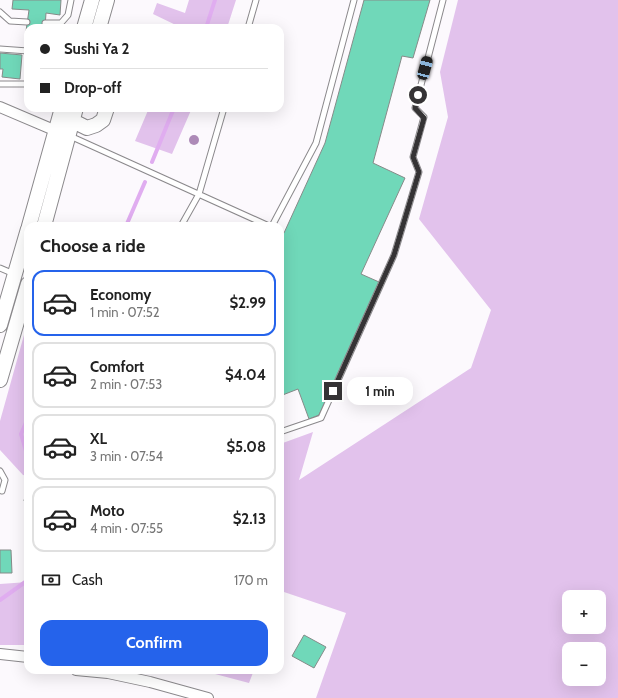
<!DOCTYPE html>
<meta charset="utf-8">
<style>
:root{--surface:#fff;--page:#f6f6f6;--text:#222;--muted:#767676;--line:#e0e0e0;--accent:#2563eb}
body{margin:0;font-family:Cabin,sans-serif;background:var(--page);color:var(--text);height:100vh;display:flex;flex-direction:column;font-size:15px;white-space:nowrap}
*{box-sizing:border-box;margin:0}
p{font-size:13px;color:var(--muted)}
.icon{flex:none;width:22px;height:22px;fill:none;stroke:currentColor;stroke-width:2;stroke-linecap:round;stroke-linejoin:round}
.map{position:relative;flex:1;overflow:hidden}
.drawer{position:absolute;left:24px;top:222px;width:260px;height:452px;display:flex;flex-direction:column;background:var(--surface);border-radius:12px;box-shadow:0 4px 16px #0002}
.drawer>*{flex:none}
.guide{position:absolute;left:24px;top:24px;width:260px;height:88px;border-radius:12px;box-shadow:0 4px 16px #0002;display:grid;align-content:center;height:88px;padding:0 16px;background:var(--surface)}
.tools{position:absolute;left:562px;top:590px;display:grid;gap:8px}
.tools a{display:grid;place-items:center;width:44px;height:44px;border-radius:8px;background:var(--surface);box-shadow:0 4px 16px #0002;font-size:20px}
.end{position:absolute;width:18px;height:18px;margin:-9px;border:5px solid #353335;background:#fff;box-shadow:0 0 0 2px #fff}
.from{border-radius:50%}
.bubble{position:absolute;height:28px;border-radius:12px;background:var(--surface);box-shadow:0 4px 16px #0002;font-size:13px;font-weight:800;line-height:28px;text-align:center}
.car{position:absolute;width:12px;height:24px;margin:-12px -6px;border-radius:5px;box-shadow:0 0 3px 1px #0007;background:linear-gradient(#222 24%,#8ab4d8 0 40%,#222 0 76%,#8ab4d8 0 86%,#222 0)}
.guide b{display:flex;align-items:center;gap:14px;height:38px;font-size:15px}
.guide b+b{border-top:1px solid var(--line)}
.guide i{width:10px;height:10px;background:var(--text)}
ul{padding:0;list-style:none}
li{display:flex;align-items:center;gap:12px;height:66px;margin:0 8px 6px;padding:0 8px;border:2px solid var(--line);border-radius:12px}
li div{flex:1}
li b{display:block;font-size:15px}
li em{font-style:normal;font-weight:800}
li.selected{border-color:var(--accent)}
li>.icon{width:36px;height:36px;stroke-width:1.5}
h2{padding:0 16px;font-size:18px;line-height:48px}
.pay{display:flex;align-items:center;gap:10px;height:44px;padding:0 16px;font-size:15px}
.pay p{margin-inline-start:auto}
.action{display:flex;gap:8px;margin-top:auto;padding:8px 16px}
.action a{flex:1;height:46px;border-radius:12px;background:var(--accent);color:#fff;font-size:16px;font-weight:800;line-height:46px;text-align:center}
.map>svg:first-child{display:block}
.green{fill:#e2c2ec;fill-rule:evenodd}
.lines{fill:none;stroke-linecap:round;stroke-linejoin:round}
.stream{stroke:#e0adf0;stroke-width:4}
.building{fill:#70d8b9;stroke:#868b89}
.lane-casing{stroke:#8b898c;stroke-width:7}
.street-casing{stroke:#8b898c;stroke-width:12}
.secondary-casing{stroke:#8b898c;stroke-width:16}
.lane{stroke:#fff;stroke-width:5}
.street{stroke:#fff;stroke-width:10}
.secondary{stroke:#fff;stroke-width:14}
.tree{fill:#ad8ab7}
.route{stroke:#353335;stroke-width:5}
</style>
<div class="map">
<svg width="618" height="698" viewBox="0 0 618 698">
<rect width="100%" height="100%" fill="#fcf9fd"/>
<path class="green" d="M189 0H236L227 28H182L153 14 157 3 185 13Z
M458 0H618V698H316L346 613 284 592 280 602V444L313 432 299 480 471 368 491 310 419 219 448 117 440 72ZM569 597H599V627H569ZM569 649H599V679H569Z
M149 108H192L172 154 135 141Z
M24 335 28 337V476L23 475 0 450V421Z
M28 582V645H0V584Z
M200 670H254L249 683Z"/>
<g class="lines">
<path class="stream" d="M206 28 215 0
M152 162 174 108
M126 226 145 182
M28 418 21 434 28 458
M0 600 28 580"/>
</g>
<path class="building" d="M13 0H61L60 15 46 13 45 28H28V31H26L29 10 12 9Z
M364 0H430L413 58 402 56 373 163 405 178 361 274 379 282 319 415 309 419 298 389 280 396V231L284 233 325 143Z
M0 53 22 55 20 79 2 77 3 69H0Z
M27 486H28V502L24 501Z
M0 550H11L12 573H0Z
M304 635 326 647 314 668 292 656Z"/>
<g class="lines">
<defs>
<path id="lane" d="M0 12 10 21 27 22
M45 23H61L68 15 71 0
M248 28 256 0
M0 49 28 51
M0 84H28
M70 136 269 226
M181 226 199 194 224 108
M272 226 316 143 354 0
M0 268 14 274
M280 432 321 418 394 255 419 172 413 157 424 117 415 108 443 0
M0 471 5 480 2 491"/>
<path id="street" d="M0 107 61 133
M0 654 28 657
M76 670 108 673 150 682 208 698"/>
<path id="secondary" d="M84 28 92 0
M99 28 107 0
M66 115 73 121 87 128 96 125 103 120 107 108
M29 226 62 108
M44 226 76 108
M0 325 28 229
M0 380 28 284"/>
</defs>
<use href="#lane" class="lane-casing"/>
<use href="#street" class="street-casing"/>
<use href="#secondary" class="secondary-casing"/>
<use href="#lane" class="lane"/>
<use href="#street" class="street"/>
<use href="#secondary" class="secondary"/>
</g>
<circle class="tree" cx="194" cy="140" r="5"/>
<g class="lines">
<path class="route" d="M333 391 394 255 419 172 413 157 424 118 415 108 418 95"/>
</g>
</svg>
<div class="tools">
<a>+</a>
<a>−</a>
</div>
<i class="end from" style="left:418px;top:95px"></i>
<i class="end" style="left:333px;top:391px"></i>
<div class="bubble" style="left:347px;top:377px;width:66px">1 min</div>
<i class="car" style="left:425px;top:68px;rotate:15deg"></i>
<div class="guide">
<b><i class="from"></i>Sushi Ya 2</b>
<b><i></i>Drop-off</b>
</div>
<section class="drawer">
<h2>Choose a ride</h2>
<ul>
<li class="selected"><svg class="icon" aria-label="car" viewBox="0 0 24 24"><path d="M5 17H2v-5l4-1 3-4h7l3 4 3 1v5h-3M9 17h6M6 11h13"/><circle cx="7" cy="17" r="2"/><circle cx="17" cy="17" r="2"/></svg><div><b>Economy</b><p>1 min · 07:52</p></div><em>$2.99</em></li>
<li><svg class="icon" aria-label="car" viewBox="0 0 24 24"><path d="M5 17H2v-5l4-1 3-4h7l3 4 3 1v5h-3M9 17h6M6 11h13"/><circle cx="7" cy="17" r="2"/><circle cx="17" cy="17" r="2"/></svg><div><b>Comfort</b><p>2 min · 07:53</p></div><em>$4.04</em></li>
<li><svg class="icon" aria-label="car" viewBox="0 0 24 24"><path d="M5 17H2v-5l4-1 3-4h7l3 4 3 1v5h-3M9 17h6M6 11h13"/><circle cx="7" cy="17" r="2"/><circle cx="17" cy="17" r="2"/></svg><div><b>XL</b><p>3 min · 07:54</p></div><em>$5.08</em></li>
<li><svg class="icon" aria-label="car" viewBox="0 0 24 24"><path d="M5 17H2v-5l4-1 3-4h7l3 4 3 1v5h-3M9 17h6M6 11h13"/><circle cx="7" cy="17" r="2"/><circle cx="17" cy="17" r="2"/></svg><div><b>Moto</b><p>4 min · 07:55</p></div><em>$2.13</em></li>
</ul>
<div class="pay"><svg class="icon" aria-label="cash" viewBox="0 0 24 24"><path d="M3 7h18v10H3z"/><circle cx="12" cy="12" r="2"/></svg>Cash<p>170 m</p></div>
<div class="action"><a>Confirm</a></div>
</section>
</div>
